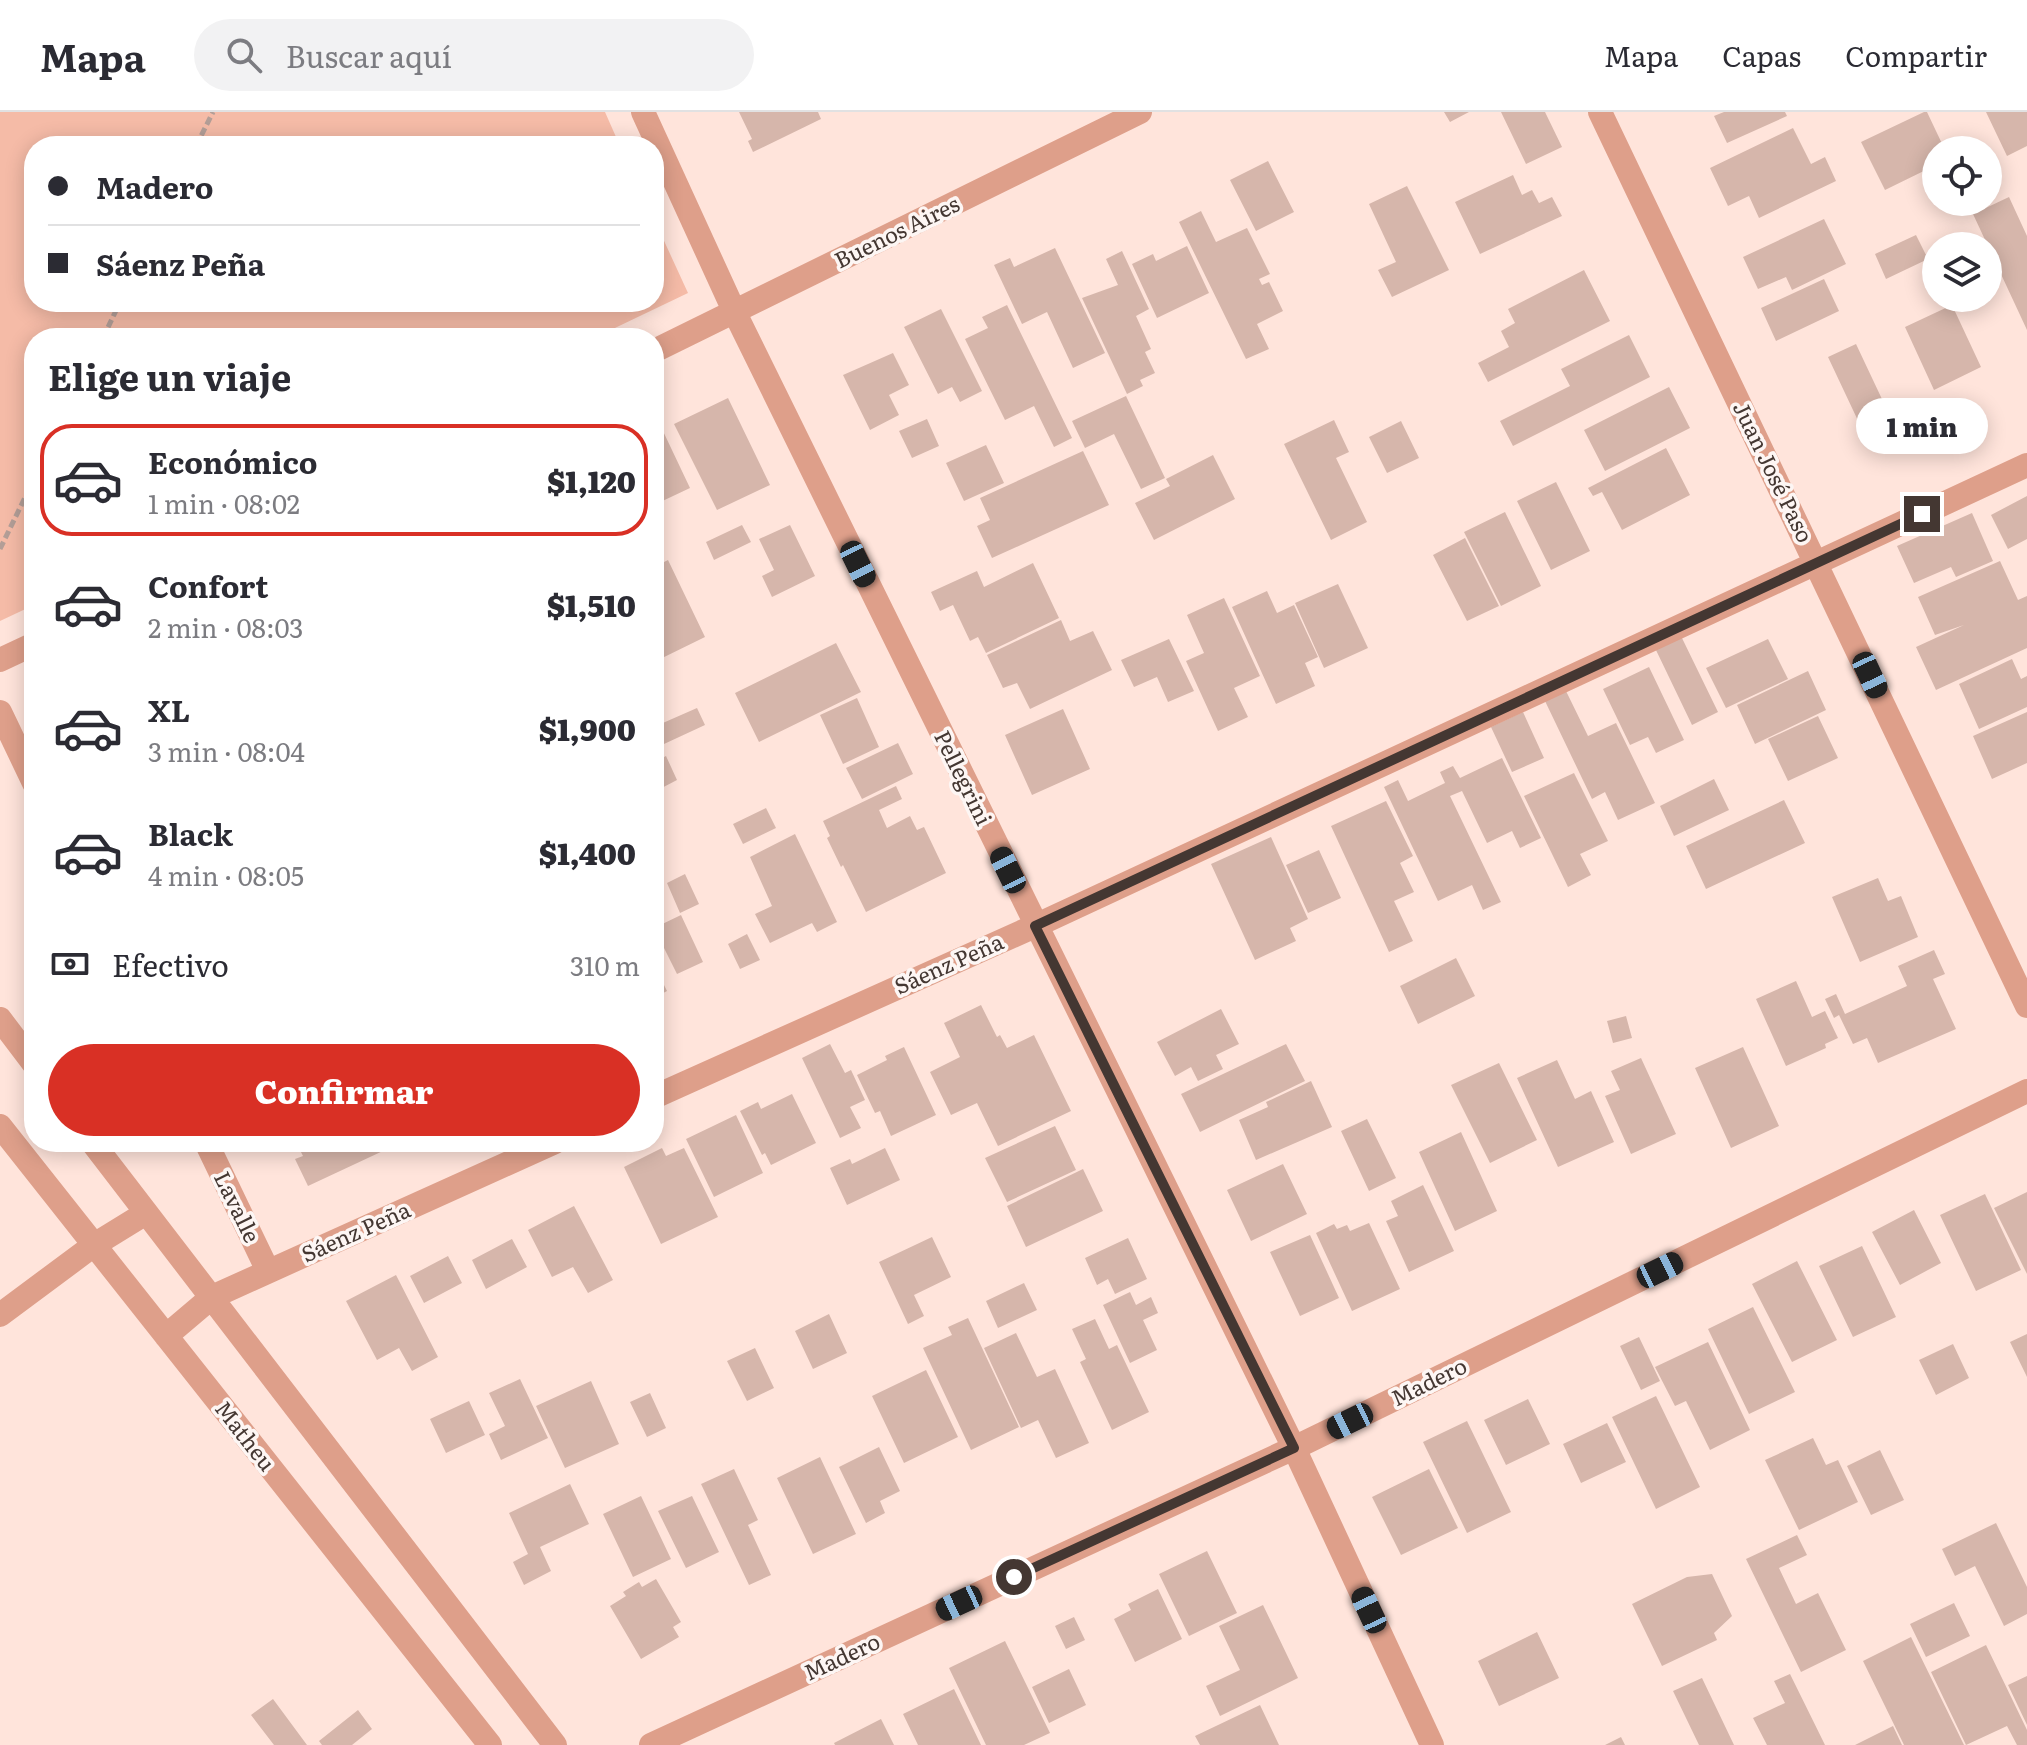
<!DOCTYPE html>
<html lang="es">
<meta charset="utf-8">
<style>
:root{--surface:#fff;--page:#f2f2f3;--text:#2b2b33;--muted:#7c7c81;--line:#e1e1e2;--accent:#d93025}
body{margin:0;font-family:Literata,serif;background:var(--page);color:var(--text);height:100vh;display:flex;flex-direction:column;font-size:30px;white-space:nowrap}
*{box-sizing:border-box;margin:0}
p{font-size:26px;color:var(--muted)}
.icon{flex:none;width:44px;height:44px;fill:none;stroke:currentColor;stroke-width:2;stroke-linecap:round;stroke-linejoin:round}
.map{position:relative;flex:1;overflow:hidden}
.drawer{position:absolute;left:24px;top:216px;width:640px;height:824px;display:flex;flex-direction:column;background:var(--surface);border-radius:32px;box-shadow:0 4px 20px #0003}
.drawer>*{flex:none}
.top-card{position:absolute;left:24px;top:24px;width:640px;height:176px;border-radius:32px;box-shadow:0 4px 20px #0003;display:grid;align-content:center;height:176px;padding:0 24px;background:var(--surface)}
.fabs{position:absolute;left:1922px;top:24px;display:grid;gap:16px}
.fabs a{display:grid;place-items:center;width:80px;height:80px;border-radius:50%;background:var(--surface);box-shadow:0 4px 20px #0003;font-size:40px}
.end{position:absolute;width:36px;height:36px;margin:-18px;border:10px solid #443732;background:#fff;box-shadow:0 0 0 4px #fff}
.from{border-radius:50%}
.bubble{position:absolute;height:56px;border-radius:28px;background:var(--surface);box-shadow:0 4px 20px #0003;font-size:26px;font-weight:800;line-height:56px;text-align:center}
.car{position:absolute;width:24px;height:48px;margin:-24px -12px;border-radius:10px;box-shadow:0 0 6px 2px #0007;background:linear-gradient(#222 24%,#8ab4d8 0 40%,#222 0 76%,#8ab4d8 0 86%,#222 0)}
.top-card b{display:flex;align-items:center;gap:28px;height:76px;font-size:30px}
.top-card b+b{border-top:2px solid var(--line)}
.top-card i{width:20px;height:20px;background:var(--text)}
ul{padding:0;list-style:none}
li{display:flex;align-items:center;gap:24px;height:112px;margin:0 16px 12px;padding:0 8px;border:4px solid transparent;border-radius:32px}
li div{flex:1}
li b{display:block;font-size:30px}
li em{font-style:normal;font-weight:800}
li.current{border-color:var(--accent)}
li>.icon{width:72px;height:72px;stroke-width:1.5}
h2{padding:0 24px;font-size:36px;line-height:96px}
.pay{display:flex;align-items:center;gap:20px;height:88px;padding:0 24px;font-size:30px}
.pay p{margin-inline-start:auto}
.button{display:flex;gap:16px;margin-top:auto;padding:16px 24px}
.button a{flex:1;height:92px;border-radius:48px;background:var(--accent);color:#fff;font-size:32px;font-weight:800;line-height:92px;text-align:center}
header{display:flex;align-items:center;gap:48px;box-sizing:border-box;height:112px;padding:0 40px;background:var(--surface);border-bottom:2px solid var(--line)}
header strong{font-size:38px}
nav{display:flex;gap:44px;margin-inline-start:auto;font-size:28px}
.search{width:560px;height:72px;background:var(--page);display:flex;align-items:center;gap:20px;box-sizing:border-box;padding:0 28px;border-radius:44px;color:var(--muted);font-size:30px}
.map>svg:first-child{display:block}
.green{fill:#f5bba7}
.building{fill:#d6b6ab}
.lines{fill:none;stroke-linecap:round;stroke-linejoin:round}
.path{stroke:#b39e97;stroke-width:5;stroke-dasharray:8 4;stroke-linecap:butt}
.minor{stroke:#de9f8a;stroke-width:24}
.route{stroke:#443732;stroke-width:10}
.labels{text-anchor:middle;stroke-width:7;stroke-linejoin:round;paint-order:stroke}
.street-label{font-size:22px;fill:#443732;stroke:#fdf6f4}
</style>
<header>
<strong>Mapa</strong>
<div class="search"><svg class="icon" aria-label="search" viewBox="0 0 24 24"><circle cx="10" cy="10" r="6"/><path d="M15 15l6 6"/></svg>Buscar aquí</div>
<nav><a>Mapa</a><a>Capas</a><a>Compartir</a></nav>
</header>
<div class="map">
<svg width="2027" height="1633" viewBox="0 0 2027 1633">
<rect width="100%" height="100%" fill="#ffe4db"/>
<path class="green" d="M0 0H605L620 34H34V190H654V107L688 181 594 226H34V493L0 509Z"/>
<path class="building" d="M739 0H818L821 7 753 40 748 29 752 27Z
M1444 0H1469L1450 10Z
M1501 0H1545L1562 35 1526 52Z
M1724 0H1785L1787 4 1727 31 1714 4Z
M1924 0H1927L1945 38H1936V53L1885 78 1861 30Z
M1986 0H2027V34L2007 44Z
M1793 16 1811 52 1825 45 1836 69 1759 106 1749 84 1728 94 1710 56Z
M1268 49 1294 100 1256 119 1230 68Z
M1513 63 1522 83 1532 78 1539 91 1552 85 1562 104 1480 142 1455 90Z
M1407 74 1449 158 1392 185 1378 158 1396 150 1369 92Z
M2009 85 2027 124V218L1973 102Z
M1201 99 1216 130 1247 116 1270 162 1259 167 1262 173 1269 170 1283 199 1257 212 1269 237 1246 247 1179 110Z
M1824 107 1846 152 1792 178 1786 165 1758 177 1743 145Z
M1916 123 1928 147 1886 167 1875 142Z
M1187 134 1209 181 1157 206 1132 152 1153 142 1156 149Z
M1055 136 1105 241 1073 256 1047 200 1022 212 994 153 1010 146 1014 155Z
M1122 139 1149 197 1136 204 1151 237 1145 240 1155 261 1140 268 1143 274 1127 282 1082 186 1118 173 1106 147Z
M1584 158 1610 209 1488 270 1478 251 1509 235 1501 219 1515 211 1508 197Z
M1824 167 1839 199 1776 229 1761 196Z
M1007 193 1072 326 1054 335 1034 294 1005 308 965 227 988 216 982 205Z
M1952 193 1981 255 1934 278 1905 215Z
M941 197 982 279 960 290 952 275 938 282 904 215Z
M1629 223 1650 265 1513 334 1500 309 1570 274 1561 257Z
M1856 232 1889 302 1861 315 1828 245Z
M893 241 909 273 889 283 899 303 870 318 843 263Z
M1669 275 1690 316 1605 359 1584 318Z
M1126 284 1165 366 1141 377 1114 322 1085 336 1072 309Z
M728 286 770 373 717 398 674 312Z
M927 307 939 334 912 346 899 319Z
M1334 308 1349 340 1336 346 1367 410 1331 428 1284 332Z
M1401 309 1419 346 1387 361 1369 325Z
M662 317 690 376 654 393V321Z
M986 333 1004 371 964 389 946 351Z
M1666 336 1690 383 1622 418 1602 380 1593 384 1588 376Z
M1083 339 1109 393 992 446 977 414 990 408 980 386Z
M1213 343 1235 387 1154 428 1135 391 1170 374 1166 367Z
M1556 370 1590 439 1551 458 1517 389Z
M2027 384V427L2008 437 1991 403Z
M1505 400 1541 474 1501 494 1464 420Z
M1972 401 1993 449 1956 465 1951 455 1914 471 1897 434Z
M742 413 751 430 714 448 706 430Z
M790 413 815 464 772 485 762 464 774 458 759 427Z
M1465 426 1499 494 1467 509 1433 443Z
M668 448 705 525 654 550V455Z
M2000 449 2018 488 2027 484V536L1936 578 1916 535 1964 513 1935 523 1918 485Z
M1033 451 1059 506 986 541 978 525 970 529 953 493 940 499 931 480 977 459 984 475Z
M1338 472 1368 536 1324 556 1295 491Z
M1267 479 1277 501 1294 493 1318 545 1305 551 1315 574 1276 592 1232 495Z
M1224 486 1260 564 1234 576 1248 605 1218 619 1186 549 1204 541 1187 503Z
M1061 508 1070 529 1093 519 1112 558 1030 597 1017 571 1003 576 987 543Z
M1681 524 1718 600 1692 613 1655 536Z
M1169 527 1194 579 1168 590 1157 565 1134 575 1121 548Z
M1768 527 1788 567 1726 596 1706 556Z
M836 531 861 580 759 630 735 581Z
M2012 547 2021 567 2027 564V595L1979 617 1959 572Z
M1649 555 1684 628 1656 641 1648 625 1630 633 1603 577Z
M1808 559 1826 598 1755 632 1737 593Z
M1566 579 1588 624 1616 611 1655 691 1618 708 1605 680 1592 687 1545 589Z
M857 586 879 635 843 652 820 603Z
M697 596 705 613 664 632 656 614Z
M1063 597 1090 657 1032 683 1005 623Z
M1523 600 1544 646 1512 660 1491 615Z
M2027 600V651L1992 667 1973 624Z
M1818 604 1838 646 1788 669 1768 627Z
M898 631 913 662 862 687 846 656Z
M666 644 677 668 654 680V650Z
M1502 646 1541 726 1520 736 1512 719 1487 731 1462 679 1450 684 1501 790 1483 798 1472 773 1438 789 1384 675 1398 668 1408 689 1445 671 1440 660 1453 654 1460 666Z
M1574 661 1608 729 1580 742 1591 763 1568 775 1524 684Z
M1714 667 1729 698 1674 724 1660 694Z
M896 674 902 687 879 698 887 716 910 704 917 718 924 715 946 761 866 800 843 753 841 755 827 726 830 724 823 709Z
M1784 688 1805 731 1706 777 1686 734Z
M1386 689 1413 744 1400 751 1414 780 1394 789 1413 829 1389 840 1331 714Z
M766 696 776 716 743 732 733 712Z
M795 722 837 810 817 820 812 811 770 831 755 802 772 794 750 745Z
M1271 725 1308 807 1290 816 1296 829 1255 848 1211 752Z
M1319 738 1341 786 1308 801 1286 753Z
M685 762 699 792 680 801 667 771Z
M1878 766 1888 789 1901 784 1918 825 1860 850 1832 785Z
M681 803 703 850 677 862 654 816Z
M747 822 760 848 740 857 728 832Z
M1934 838 1945 862 1933 867 1956 917 1878 951 1867 926 1853 932 1839 903 1834 906 1825 887 1836 882 1845 902 1907 874 1898 854Z
M1456 846 1475 884 1418 912 1400 874Z
M654 853 667 879 654 886Z
M1796 869 1812 905 1825 899 1838 926 1825 932 1826 936 1786 954 1756 887Z
M981 893 997 925 1000 923 1007 936 1034 923 1071 999 998 1034 977 991 951 1003 930 960 960 945 944 911Z
M1221 897 1239 932 1216 943 1223 957 1198 969 1191 955 1175 964 1157 930Z
M1626 904 1632 926 1613 931 1607 909Z
M830 932 845 961 851 958 865 988 850 995 861 1016 840 1026 802 946Z
M1286 932 1305 969 1200 1020 1181 982Z
M904 935 936 1003 891 1024 880 999 875 1001 857 963 887 948 885 944Z
M1743 935 1779 1014 1731 1036 1695 956Z
M1641 946 1676 1022 1631 1042 1605 984 1620 978 1611 959Z
M1557 948 1575 987 1591 979 1614 1030 1558 1055 1517 966Z
M1499 951 1537 1028 1490 1051 1451 973Z
M1311 969 1332 1015 1256 1048 1239 1008 1268 995 1266 990Z
M792 982 816 1031 771 1053 765 1041 762 1043 740 999 758 990 761 997Z
M736 1003 763 1061 714 1085 686 1027Z
M1367 1007 1396 1066 1369 1079 1341 1019Z
M1055 1014 1076 1058 1007 1090 985 1046Z
M1461 1020 1497 1099 1455 1119 1419 1040Z
M296 1030H382L385 1038 308 1074 295 1047 303 1044Z
M662 1036 666 1044 684 1036 718 1105 661 1132 624 1055Z
M885 1036 900 1068 847 1093 830 1056 850 1047 852 1052Z
M1283 1052 1307 1102 1251 1129 1227 1078Z
M1083 1057 1103 1099 1026 1135 1007 1094Z
M1423 1073 1454 1139 1409 1160 1386 1109 1398 1104 1391 1089Z
M2027 1080V1162L1994 1096Z
M1985 1082 2021 1158 1976 1179 1940 1103Z
M574 1094 613 1168 588 1181 573 1155 552 1165 528 1118Z
M1914 1098 1941 1151 1900 1173 1872 1120Z
M1369 1111 1400 1177 1352 1199 1316 1121 1334 1112 1337 1117 1347 1113 1350 1119Z
M1310 1123 1339 1186 1300 1204 1270 1140Z
M932 1125 951 1165 914 1183 924 1204 908 1212 879 1150Z
M1128 1126 1147 1167 1115 1182 1108 1167 1097 1173 1085 1146Z
M512 1127 527 1155 486 1177 472 1148Z
M1862 1134 1896 1205 1853 1225 1819 1154Z
M448 1144 462 1171 424 1191 410 1164Z
M1797 1149 1837 1228 1792 1250 1752 1172Z
M396 1163 438 1245 412 1259 399 1236 377 1248 346 1189Z
M1024 1171 1037 1198 998 1216 986 1189Z
M1130 1180 1136 1193 1151 1185 1158 1201 1143 1208 1157 1238 1130 1251 1103 1193Z
M1753 1195 1795 1280 1749 1302 1708 1217Z
M829 1202 847 1241 813 1257 795 1219Z
M968 1206 1019 1315 971 1338 923 1236 952 1223 948 1215Z
M1095 1207 1109 1237 1117 1233 1149 1300 1112 1318 1080 1250 1086 1247 1072 1217Z
M1016 1221 1037 1265 1055 1257 1089 1331 1056 1346 1038 1308 1021 1316 984 1236Z
M2027 1222V1265L2010 1230Z
M1639 1225 1660 1269 1641 1278 1620 1234Z
M1708 1230 1750 1318 1710 1338 1686 1289 1675 1294 1655 1255Z
M1953 1232 1969 1266 1936 1283 1919 1248Z
M755 1236 774 1276 747 1289 727 1249Z
M926 1258 958 1325 904 1351 872 1284Z
M520 1267 548 1326 501 1348 489 1322 505 1314 489 1281Z
M591 1269 619 1332 565 1356 536 1294Z
M650 1281 666 1316 647 1325 630 1290Z
M1656 1284 1700 1375 1656 1397 1612 1305Z
M1528 1287 1550 1332 1506 1353 1484 1308Z
M469 1289 485 1323 446 1341 430 1307Z
M1467 1309 1511 1400 1467 1421 1423 1330Z
M1607 1311 1626 1350 1581 1371 1563 1332Z
M1813 1326 1826 1353 1838 1348 1858 1390 1799 1418 1765 1348Z
M879 1335 900 1379 880 1389 885 1401 866 1411 839 1355Z
M1880 1338 1904 1388 1871 1403 1847 1354Z
M820 1345 856 1422 813 1442 777 1366Z
M734 1357 758 1408 748 1413 771 1463 749 1473 701 1372Z
M1429 1357 1458 1416 1401 1443 1372 1385Z
M570 1372 589 1412 540 1435 551 1459 524 1473 513 1450 528 1442 509 1401Z
M641 1384 671 1447 633 1465 603 1402Z
M692 1384 719 1440 686 1456 658 1399Z
M1996 1411 2027 1475V1502L2004 1514 1975 1454 1955 1464 1942 1437Z
M1797 1423 1807 1443 1779 1456 1796 1492 1818 1481 1846 1538 1801 1560 1746 1447Z
M1207 1439 1237 1501 1189 1524 1159 1462Z
M1712 1462 1732 1504 1714 1521 1717 1528 1662 1554 1632 1492 1687 1465Z
M656 1467 681 1510 673 1515 679 1525 641 1547 610 1494 626 1484 623 1480 639 1470 642 1475Z
M1158 1477 1182 1527 1135 1550 1114 1507 1131 1498 1128 1492Z
M1954 1491 1970 1524 1926 1545 1910 1512Z
M1263 1493 1298 1566 1220 1604 1206 1574 1240 1558 1219 1514Z
M1074 1505 1085 1528 1066 1537 1055 1514Z
M1537 1520 1559 1566 1499 1594 1478 1549Z
M1911 1525 1964 1633H1904L1863 1549Z
M1005 1529 1050 1621 1024 1633H986L949 1556Z
M1986 1533 2027 1618V1633H2017L2007 1614 1966 1633 1931 1560Z
M1069 1557 1086 1593 1049 1611 1032 1575Z
M1790 1562 1825 1633H1767L1753 1606 1785 1591 1774 1569Z
M2027 1564V1613L2008 1573Z
M1702 1566 1734 1633H1699L1673 1579Z
M954 1577 981 1633H918L903 1602Z
M273 1587 307 1633H274L251 1603Z
M1260 1593 1279 1633H1200L1195 1624Z
M358 1598 372 1617 352 1633H322L319 1629Z
M881 1607 894 1633H835L834 1631Z
M1893 1614 1902 1633H1855Z
M1621 1625 1625 1633H1605Z"/>
<g class="lines">
<path class="path" d="M196 34 213 0
M103 226 120 190
M0 437 34 367"/>
<path class="minor" d="M643 0 735 201 1294 1336 1432 1633
M1600 0 2027 894
M654 239 1140 0
M0 548 34 532
M0 600 34 671
M0 907 34 952
M654 985 1035 814 2027 353
M0 1014 490 1633
M92 1030 555 1633
M206 1030 268 1159
M0 1203 94 1133 146 1101
M166 1224 212 1185 555 1030
M651 1633 1294 1336 2027 979"/>
</g>
<g class="lines">
<path class="route" d="M1014 1465 1294 1336 1035 814 1922 402"/>
</g>
<g class="labels">
<g class="street-label">
<text transform="translate(897 120) rotate(-26)" y="8">Buenos Aires</text>
<text transform="translate(1773 360) rotate(64)" y="8">Juan José Paso</text>
<text transform="translate(963 666) rotate(64)" y="8">Pellegrini</text>
<text transform="translate(949 852) rotate(-24)" y="8">Sáenz Peña</text>
<text transform="translate(237 1095) rotate(64)" y="8">Lavalle</text>
<text transform="translate(356 1120) rotate(-24)" y="8">Sáenz Peña</text>
<text transform="translate(1429 1270) rotate(-26)" y="8">Madero</text>
<text transform="translate(245 1324) rotate(52)" y="8">Matheu</text>
<text transform="translate(842 1545) rotate(-25)" y="8">Madero</text>
</g>
</g>
</svg>
<div class="fabs">
<a><svg class="icon" aria-label="locate" viewBox="0 0 24 24"><circle cx="12" cy="12" r="6"/><path d="M12 2v4M12 18v4M2 12h4M18 12h4"/></svg></a>
<a><svg class="icon" aria-label="layers" viewBox="0 0 24 24"><path d="M12 4l9 5-9 5-9-5zM3 14l9 5 9-5"/></svg></a>
</div>
<i class="end from" style="left:1014px;top:1465px"></i>
<i class="end" style="left:1922px;top:402px"></i>
<div class="bubble" style="left:1856px;top:286px;width:132px">1 min</div>
<i class="car" style="left:858px;top:452px;rotate:154deg"></i>
<i class="car" style="left:1870px;top:563px;rotate:155deg"></i>
<i class="car" style="left:1008px;top:758px;rotate:334deg"></i>
<i class="car" style="left:1660px;top:1158px;rotate:64deg"></i>
<i class="car" style="left:1350px;top:1309px;rotate:244deg"></i>
<i class="car" style="left:959px;top:1491px;rotate:245deg"></i>
<i class="car" style="left:1369px;top:1498px;rotate:335deg"></i>
<div class="top-card">
<b><i class="from"></i>Madero</b>
<b><i></i>Sáenz Peña</b>
</div>
<section class="drawer">
<h2>Elige un viaje</h2>
<ul>
<li class="current"><svg class="icon" aria-label="car" viewBox="0 0 24 24"><path d="M5 17H2v-5l4-1 3-4h7l3 4 3 1v5h-3M9 17h6M6 11h13"/><circle cx="7" cy="17" r="2"/><circle cx="17" cy="17" r="2"/></svg><div><b>Económico</b><p>1 min · 08:02</p></div><em>$1,120</em></li>
<li><svg class="icon" aria-label="car" viewBox="0 0 24 24"><path d="M5 17H2v-5l4-1 3-4h7l3 4 3 1v5h-3M9 17h6M6 11h13"/><circle cx="7" cy="17" r="2"/><circle cx="17" cy="17" r="2"/></svg><div><b>Confort</b><p>2 min · 08:03</p></div><em>$1,510</em></li>
<li><svg class="icon" aria-label="car" viewBox="0 0 24 24"><path d="M5 17H2v-5l4-1 3-4h7l3 4 3 1v5h-3M9 17h6M6 11h13"/><circle cx="7" cy="17" r="2"/><circle cx="17" cy="17" r="2"/></svg><div><b>XL</b><p>3 min · 08:04</p></div><em>$1,900</em></li>
<li><svg class="icon" aria-label="car" viewBox="0 0 24 24"><path d="M5 17H2v-5l4-1 3-4h7l3 4 3 1v5h-3M9 17h6M6 11h13"/><circle cx="7" cy="17" r="2"/><circle cx="17" cy="17" r="2"/></svg><div><b>Black</b><p>4 min · 08:05</p></div><em>$1,400</em></li>
</ul>
<div class="pay"><svg class="icon" aria-label="cash" viewBox="0 0 24 24"><path d="M3 7h18v10H3z"/><circle cx="12" cy="12" r="2"/></svg>Efectivo<p>310 m</p></div>
<div class="button"><a>Confirmar</a></div>
</section>
</div>
